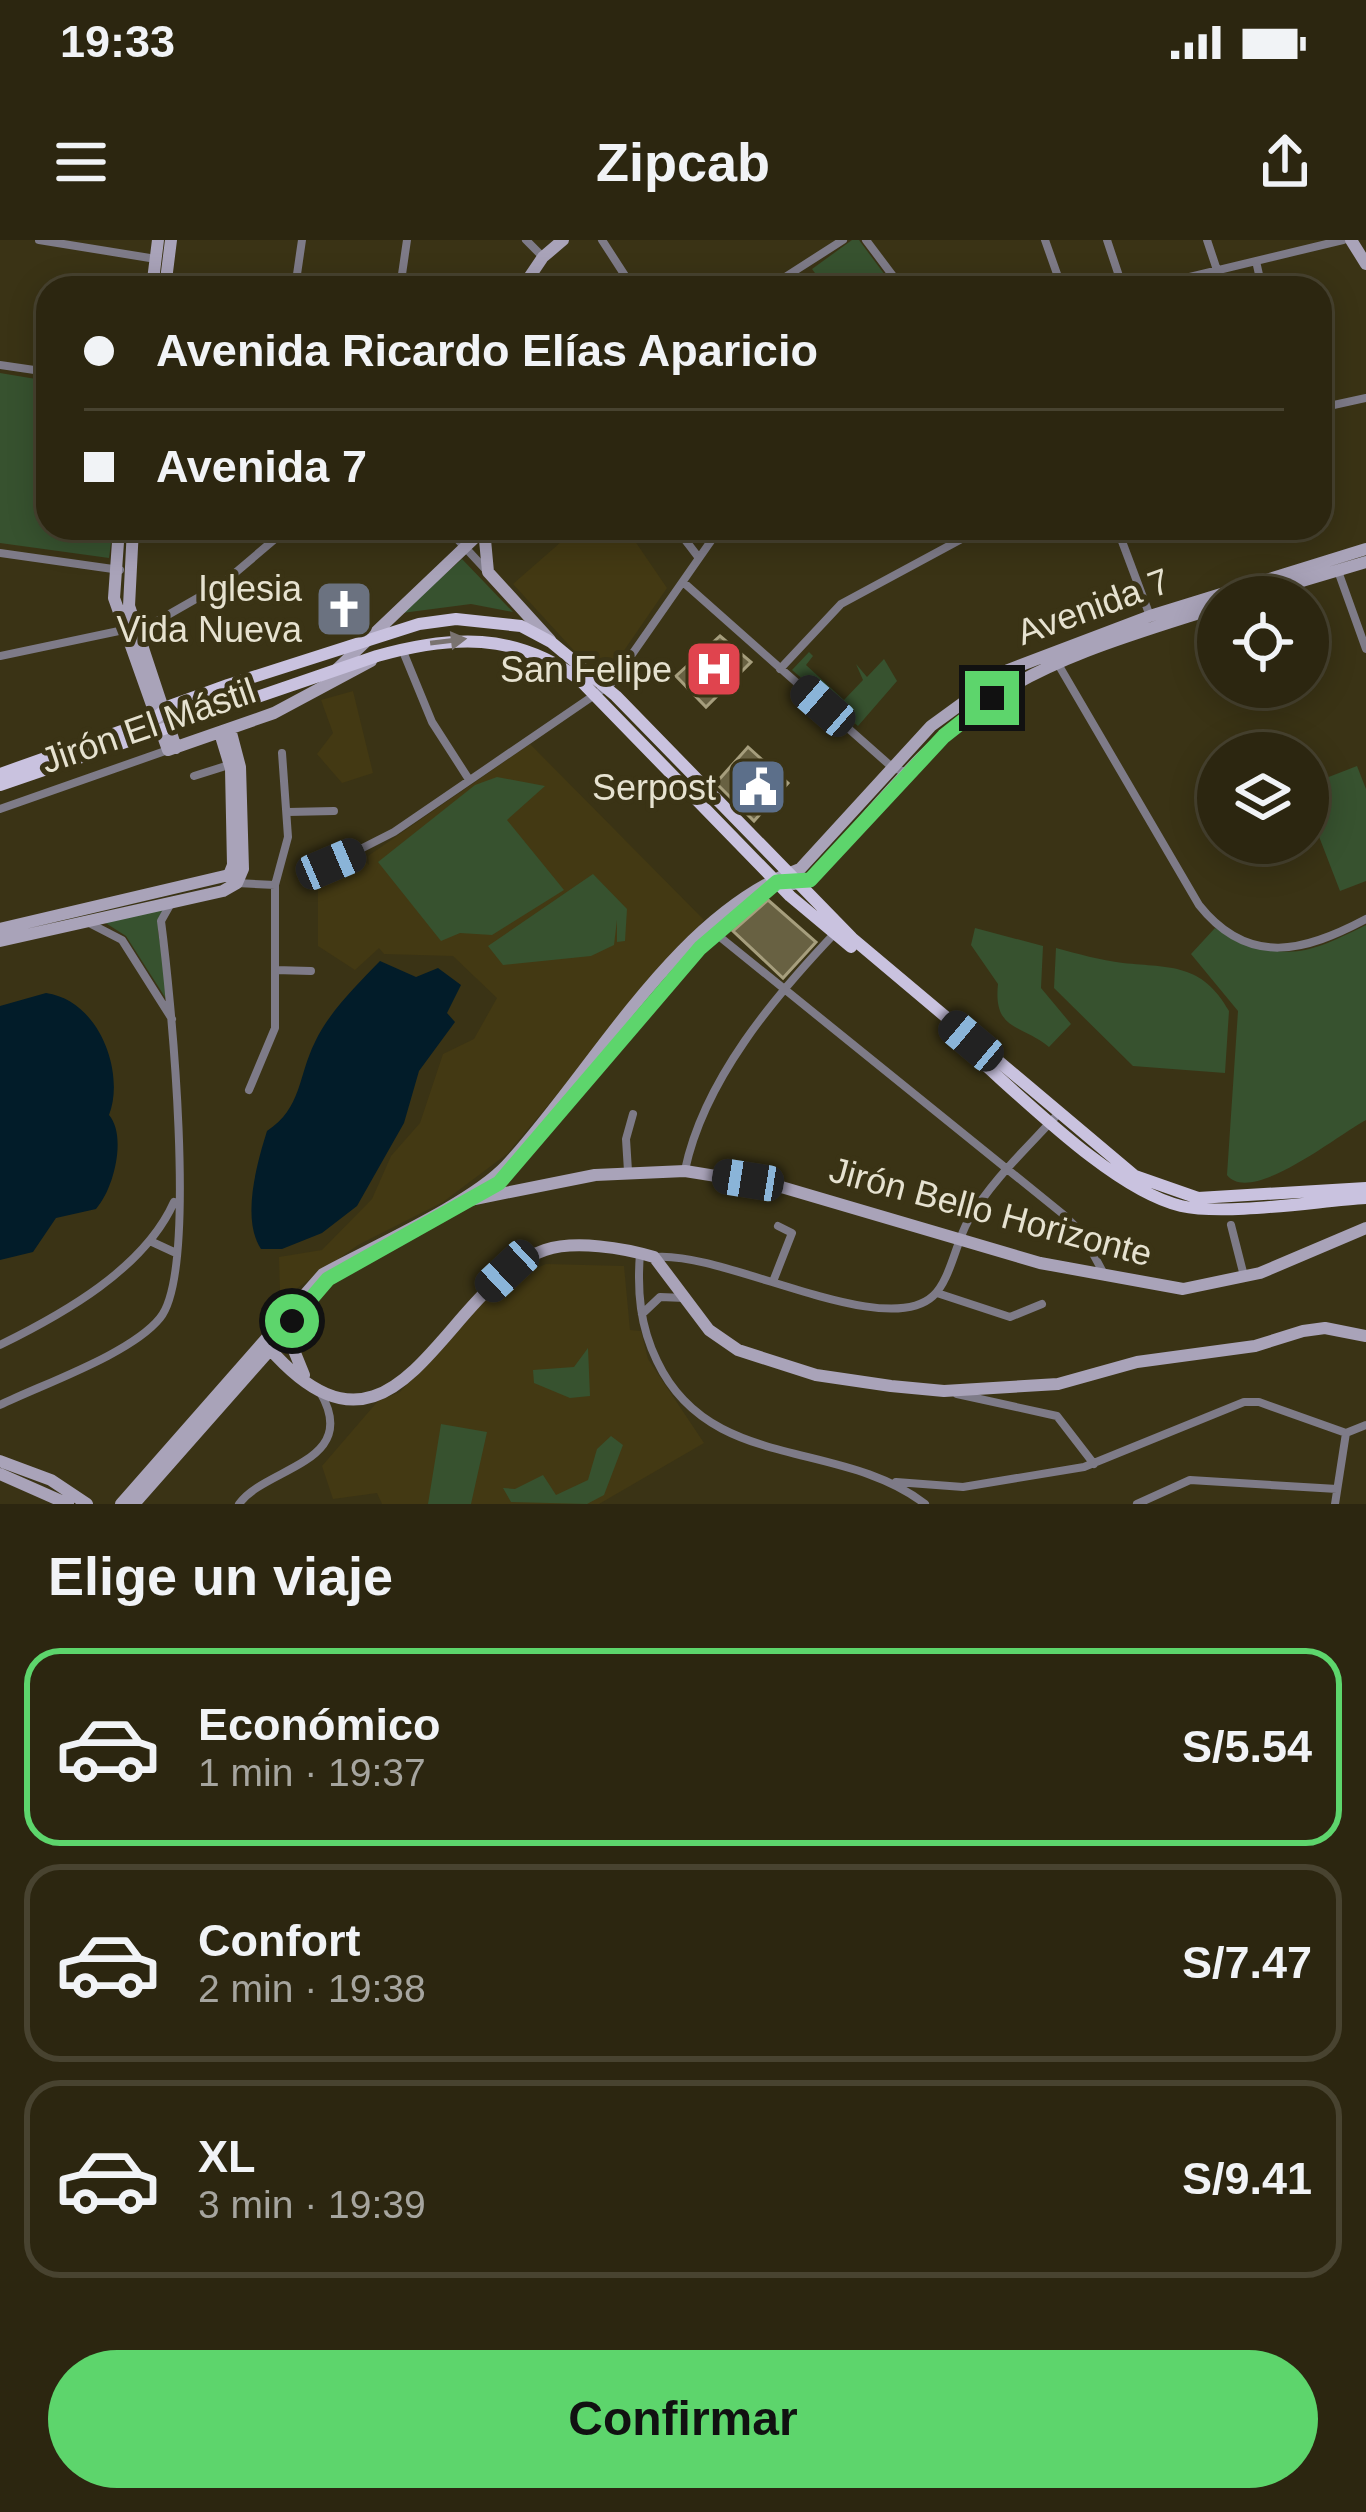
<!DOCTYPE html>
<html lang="es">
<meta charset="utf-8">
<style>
:root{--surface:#2c2610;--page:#342e19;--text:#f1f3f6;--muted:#a6a59f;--line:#484330;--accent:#5dd56c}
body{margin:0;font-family:Arial,sans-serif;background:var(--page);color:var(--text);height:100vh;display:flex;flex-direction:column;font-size:45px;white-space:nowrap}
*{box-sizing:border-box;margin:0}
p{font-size:39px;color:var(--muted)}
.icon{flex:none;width:66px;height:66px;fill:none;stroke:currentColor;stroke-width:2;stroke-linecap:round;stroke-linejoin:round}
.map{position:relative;height:1264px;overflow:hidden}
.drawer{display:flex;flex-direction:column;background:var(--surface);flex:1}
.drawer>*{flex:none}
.guide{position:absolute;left:36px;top:36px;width:1296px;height:264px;border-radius:36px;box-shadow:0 6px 30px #0003,0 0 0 3px var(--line);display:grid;align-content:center;height:264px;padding:0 48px;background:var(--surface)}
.buttons{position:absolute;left:1197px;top:336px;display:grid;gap:24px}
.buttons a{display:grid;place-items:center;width:132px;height:132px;border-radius:50%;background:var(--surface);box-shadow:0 6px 30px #0003,0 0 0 3px var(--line);font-size:60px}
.end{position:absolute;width:54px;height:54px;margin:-27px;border:15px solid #5dd56c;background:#111;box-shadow:0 0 0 6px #111}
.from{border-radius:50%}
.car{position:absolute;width:36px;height:72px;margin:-36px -18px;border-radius:15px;box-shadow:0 0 9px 3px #0007;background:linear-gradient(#222 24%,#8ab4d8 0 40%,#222 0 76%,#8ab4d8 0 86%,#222 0)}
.guide b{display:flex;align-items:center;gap:42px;height:114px;font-size:45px}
.guide b+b{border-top:3px solid var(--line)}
.guide i{width:30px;height:30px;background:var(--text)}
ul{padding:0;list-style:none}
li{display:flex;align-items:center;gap:36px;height:198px;margin:0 24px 18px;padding:0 24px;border:6px solid var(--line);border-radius:36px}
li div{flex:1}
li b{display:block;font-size:45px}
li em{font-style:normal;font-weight:800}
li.current{border-color:var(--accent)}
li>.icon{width:108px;height:108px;stroke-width:1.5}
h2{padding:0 48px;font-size:54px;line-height:144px}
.primary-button{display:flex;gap:24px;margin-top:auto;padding:24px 48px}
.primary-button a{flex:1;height:138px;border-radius:72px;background:var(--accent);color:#111;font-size:48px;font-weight:800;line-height:138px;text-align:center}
.status{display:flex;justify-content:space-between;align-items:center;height:84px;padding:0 60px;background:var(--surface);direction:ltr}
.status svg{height:33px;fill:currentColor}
header{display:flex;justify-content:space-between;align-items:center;height:156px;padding:0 48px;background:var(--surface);font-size:54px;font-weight:800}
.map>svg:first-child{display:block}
.built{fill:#433913}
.green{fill:#37522f}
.water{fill:#021c29}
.building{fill:#686142;stroke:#a69e7d;stroke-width:3}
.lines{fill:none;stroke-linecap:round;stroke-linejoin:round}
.street{stroke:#7e7b88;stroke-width:8}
.secondary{stroke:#a9a3b9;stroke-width:12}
.primary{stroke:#c9c2df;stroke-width:12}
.oneway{fill:#7a7370}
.route{stroke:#5dd56c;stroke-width:15}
.labels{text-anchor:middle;stroke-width:10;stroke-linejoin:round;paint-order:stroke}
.poi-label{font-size:36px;fill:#e6e2d0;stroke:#3a3315;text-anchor:end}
.street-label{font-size:36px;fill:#e6e2d0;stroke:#3a3315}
</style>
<div class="status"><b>19:33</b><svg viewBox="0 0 49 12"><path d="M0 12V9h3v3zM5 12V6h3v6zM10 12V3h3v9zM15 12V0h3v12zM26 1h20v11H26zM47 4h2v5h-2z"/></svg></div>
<header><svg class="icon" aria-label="menu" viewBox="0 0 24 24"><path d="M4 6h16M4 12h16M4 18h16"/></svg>Zipcab<svg class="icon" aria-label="share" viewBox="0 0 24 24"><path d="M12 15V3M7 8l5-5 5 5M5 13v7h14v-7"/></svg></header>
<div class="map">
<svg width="1366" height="1264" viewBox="0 0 1366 1264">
<rect width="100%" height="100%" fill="#3a3315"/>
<path class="built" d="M577 288H626L667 348 612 428 589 427 513 344Z
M353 451 373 533 342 543 317 514 333 493 321 460Z
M530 504 704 680 507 914 443 962 358 1005 292 1052 280 1051 279 1017 322 1010 372 959 391 916 420 883 443 814 474 799 497 758 453 716 384 714 379 708 355 730 318 706V636L359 615 369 625 368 616Z
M546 1024 624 1026 630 1090 641 1091 648 1119 704 1203 599 1264H382L377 1253 333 1259 322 1226 378 1161 400 1152 495 1046Z"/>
<path class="green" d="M852 0H859L885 35 867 48H826L812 29Z
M0 133 48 141V288H113L109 318 0 303Z
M462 319 513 372 471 364 402 373Z
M809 412 813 416 806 425 844 460 863 440 856 424 867 437 884 419 897 441 858 486 792 430Z
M1357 526 1366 549V641L1340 651 1308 568V545Z
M497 537 545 546 507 580 564 650 492 695 460 693 441 701 378 622 475 545Z
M593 634 627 669 625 701 617 702V680L614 705 591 716 503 725 488 706Z
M163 669 158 691 170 765 126 696 104 682Z
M1366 685V880C1339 894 1251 966 1227 935L1238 771 1191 714 1215 688C1285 721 1298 719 1366 685Z
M975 688 1043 706 1041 748 1071 784 1049 807C1021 784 993 791 998 744L971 705Z
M1056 708C1078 714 1100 720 1123 723 1171 728 1202 723 1229 771L1225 833 1133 826 1054 748Z
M588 1108 590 1156 570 1158 534 1143 533 1130 574 1127Z
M441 1184 487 1192 471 1264H428Z
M611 1196 623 1205 604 1255 587 1264 511 1262 503 1248 515 1249 543 1235 556 1255 588 1240 597 1209Z"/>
<path class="water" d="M380 721 416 737 438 728 461 745 447 773 455 782 419 831 404 883 357 966 322 993 282 1009H261C241 979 257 923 267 891 302 868 298 836 315 802 329 772 357 745 380 721Z
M46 753C101 761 125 835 109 875 127 896 114 949 96 969L56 978 33 1012 0 1020V766Z"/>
<path class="building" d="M720 396 751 422 706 467 676 436Z
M748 507 788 543 754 581 716 543Z
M768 660 816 702 783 738 733 691Z"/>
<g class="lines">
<path class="street" d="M39 0 156 19
M526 0 543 17
M602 0 633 48
M866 0 902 48
M1045 0 1062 48
M1107 0 1123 48
M1207 0 1217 30
M1256 21 1262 48
M295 48 302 0
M400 48 407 0
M768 48 843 0
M1144 48 1343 0
M0 125 48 132
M1320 168 1366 158
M447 288 487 331
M676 288 699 318
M1117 288 1150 376
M0 313 120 330
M1338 331 1366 409
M683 342 893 528 909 533
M402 409 432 482 468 538
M0 416 152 384 222 344 288 288
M1058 424 1199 665C1249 728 1306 711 1366 679
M780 429 841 364 982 288
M194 536 229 525
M0 569 168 510
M288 572 334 571
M331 624 394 592 612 443 720 288
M237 643 275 645
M91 684 122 700 172 779
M715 693 1064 975 1082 993 1105 1036
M275 730 311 731
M249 850 275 788V645L288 597 282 513
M685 930C704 840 774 757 836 692
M628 931 626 899 633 874
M1231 985 1244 1036
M150 1001 176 1013
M640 1013C637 1052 640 1086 657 1121 710 1233 840 1198 925 1264
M655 1017C725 1011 884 1101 933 1056 950 1041 956 1002 968 981 991 941 1027 908 1058 874
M774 1039 792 993 778 986
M937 1053 1010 1077 1042 1064
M642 1074 660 1057 685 1058
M0 1105C63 1074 144 1029 174 962
M957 1154 1057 1176 1094 1224
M0 1165C43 1144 131 1114 160 1078 199 1031 170 750 161 681L170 665
M1346 1193 1366 1185
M896 1242 963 1247 1084 1227 1244 1162H1259L1346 1193
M239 1264C265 1227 362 1223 320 1152
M1137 1264 1190 1240 1337 1249
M1335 1264 1346 1193"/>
<path class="secondary" d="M1351 0 1366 24
M152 48 158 0
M165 48 171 0
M522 48 543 17 563 0
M119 288 114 358 168 510 274 473 371 421
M133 288 129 366 176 508
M484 289 488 332 550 400
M1248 357 1366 322
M336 430 483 290
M793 644 810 641C868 579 922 504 994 457 1060 414 1144 391 1218 367
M0 689 229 635 233 625 231 529 220 493
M0 701 223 651 237 643 243 629 240 527 230 489
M678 731 709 699
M592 832 632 782
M460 962 595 935 685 931 778 946 1040 1023 1183 1049 1260 1033 1366 988
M292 1081 293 1108 304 1135
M269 1108C398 1255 443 1045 545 1010 575 1000 624 1008 654 1017L709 1090 738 1110 816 1135 891 1146 944 1151 1058 1144 1137 1122 1255 1106 1303 1091 1325 1088 1366 1096
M0 1221 51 1240 87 1264
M0 1234 68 1264
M121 1264 323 1034C372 1007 470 964 506 926 594 831 675 674 800 629L931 486 1008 430 1150 376 1366 309
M134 1264 277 1102"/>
<path class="primary" d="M0 534 153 480 170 466 228 445 419 384 456 379 521 386 551 402 616 456 852 698 1135 936 1198 958 1366 948
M0 545 377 416C452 395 514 392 579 439L790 656 851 707
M952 796C1011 845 1109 949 1181 966 1226 976 1317 961 1366 958"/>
</g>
<defs><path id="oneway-solid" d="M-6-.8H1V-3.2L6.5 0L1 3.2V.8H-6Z" transform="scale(3)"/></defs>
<use class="oneway" href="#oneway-solid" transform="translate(448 401) rotate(-7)"/>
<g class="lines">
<path class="route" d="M292 1081 328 1039 499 943 700 708 777 642 810 640 944 496 992 458"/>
</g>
<defs>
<symbol id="church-square" viewBox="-11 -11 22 22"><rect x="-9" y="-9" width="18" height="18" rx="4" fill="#6b7280" stroke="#3a3315"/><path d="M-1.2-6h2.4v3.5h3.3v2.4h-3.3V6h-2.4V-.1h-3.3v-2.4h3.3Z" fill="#fff"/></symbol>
<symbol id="hospital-square" viewBox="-11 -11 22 22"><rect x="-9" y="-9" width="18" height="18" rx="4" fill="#e0444e" stroke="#3a3315"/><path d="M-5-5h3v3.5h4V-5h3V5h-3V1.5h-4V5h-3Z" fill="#fff"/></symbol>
<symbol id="civic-square" viewBox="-11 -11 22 22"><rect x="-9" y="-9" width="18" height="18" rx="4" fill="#5c6f8a" stroke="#3a3315"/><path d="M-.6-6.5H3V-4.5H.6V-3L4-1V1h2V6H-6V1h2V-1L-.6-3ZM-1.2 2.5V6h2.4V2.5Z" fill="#fff"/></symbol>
</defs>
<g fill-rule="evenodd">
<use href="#church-square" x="311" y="336" width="66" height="66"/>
<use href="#hospital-square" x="681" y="396" width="66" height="66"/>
<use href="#civic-square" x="725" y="514" width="66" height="66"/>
</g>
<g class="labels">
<g class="poi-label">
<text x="302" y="361">Iglesia<tspan x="302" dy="41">Vida Nueva</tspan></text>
<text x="672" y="442">San Felipe</text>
<text x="716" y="560">Serpost</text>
</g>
<g class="street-label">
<text transform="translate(1093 366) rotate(-20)" y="13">Avenida 7</text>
<text transform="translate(148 485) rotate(-19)" y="13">Jirón El Mástil</text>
<text transform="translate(991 971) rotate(15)" y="13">Jirón Bello Horizonte</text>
</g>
</g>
</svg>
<div class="buttons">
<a><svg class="icon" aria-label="locate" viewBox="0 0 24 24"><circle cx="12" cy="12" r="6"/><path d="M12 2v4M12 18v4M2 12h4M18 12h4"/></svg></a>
<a><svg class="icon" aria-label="layers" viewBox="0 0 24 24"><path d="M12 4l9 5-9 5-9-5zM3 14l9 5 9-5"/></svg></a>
</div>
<i class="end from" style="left:292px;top:1081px"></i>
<i class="end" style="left:992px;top:458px"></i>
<i class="car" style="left:823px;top:466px;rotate:311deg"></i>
<i class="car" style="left:331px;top:624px;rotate:67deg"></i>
<i class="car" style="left:971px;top:801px;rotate:310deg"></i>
<i class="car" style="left:748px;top:940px;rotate:279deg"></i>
<i class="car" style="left:507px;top:1031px;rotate:227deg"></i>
<div class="guide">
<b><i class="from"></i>Avenida Ricardo Elías Aparicio</b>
<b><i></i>Avenida 7</b>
</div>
</div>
<section class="drawer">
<h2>Elige un viaje</h2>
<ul>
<li class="current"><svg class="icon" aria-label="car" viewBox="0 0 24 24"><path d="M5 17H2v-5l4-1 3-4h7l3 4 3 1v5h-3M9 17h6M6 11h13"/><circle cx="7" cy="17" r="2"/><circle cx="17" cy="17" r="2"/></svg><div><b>Económico</b><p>1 min · 19:37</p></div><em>S/5.54</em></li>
<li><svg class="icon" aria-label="car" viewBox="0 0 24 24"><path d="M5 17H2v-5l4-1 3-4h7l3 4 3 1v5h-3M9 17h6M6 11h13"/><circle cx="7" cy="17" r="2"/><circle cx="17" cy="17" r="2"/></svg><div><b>Confort</b><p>2 min · 19:38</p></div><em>S/7.47</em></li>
<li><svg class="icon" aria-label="car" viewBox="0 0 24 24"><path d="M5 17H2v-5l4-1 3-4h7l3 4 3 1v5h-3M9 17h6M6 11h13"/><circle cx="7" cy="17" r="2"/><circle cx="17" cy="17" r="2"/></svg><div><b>XL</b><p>3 min · 19:39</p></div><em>S/9.41</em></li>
</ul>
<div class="primary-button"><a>Confirmar</a></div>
</section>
